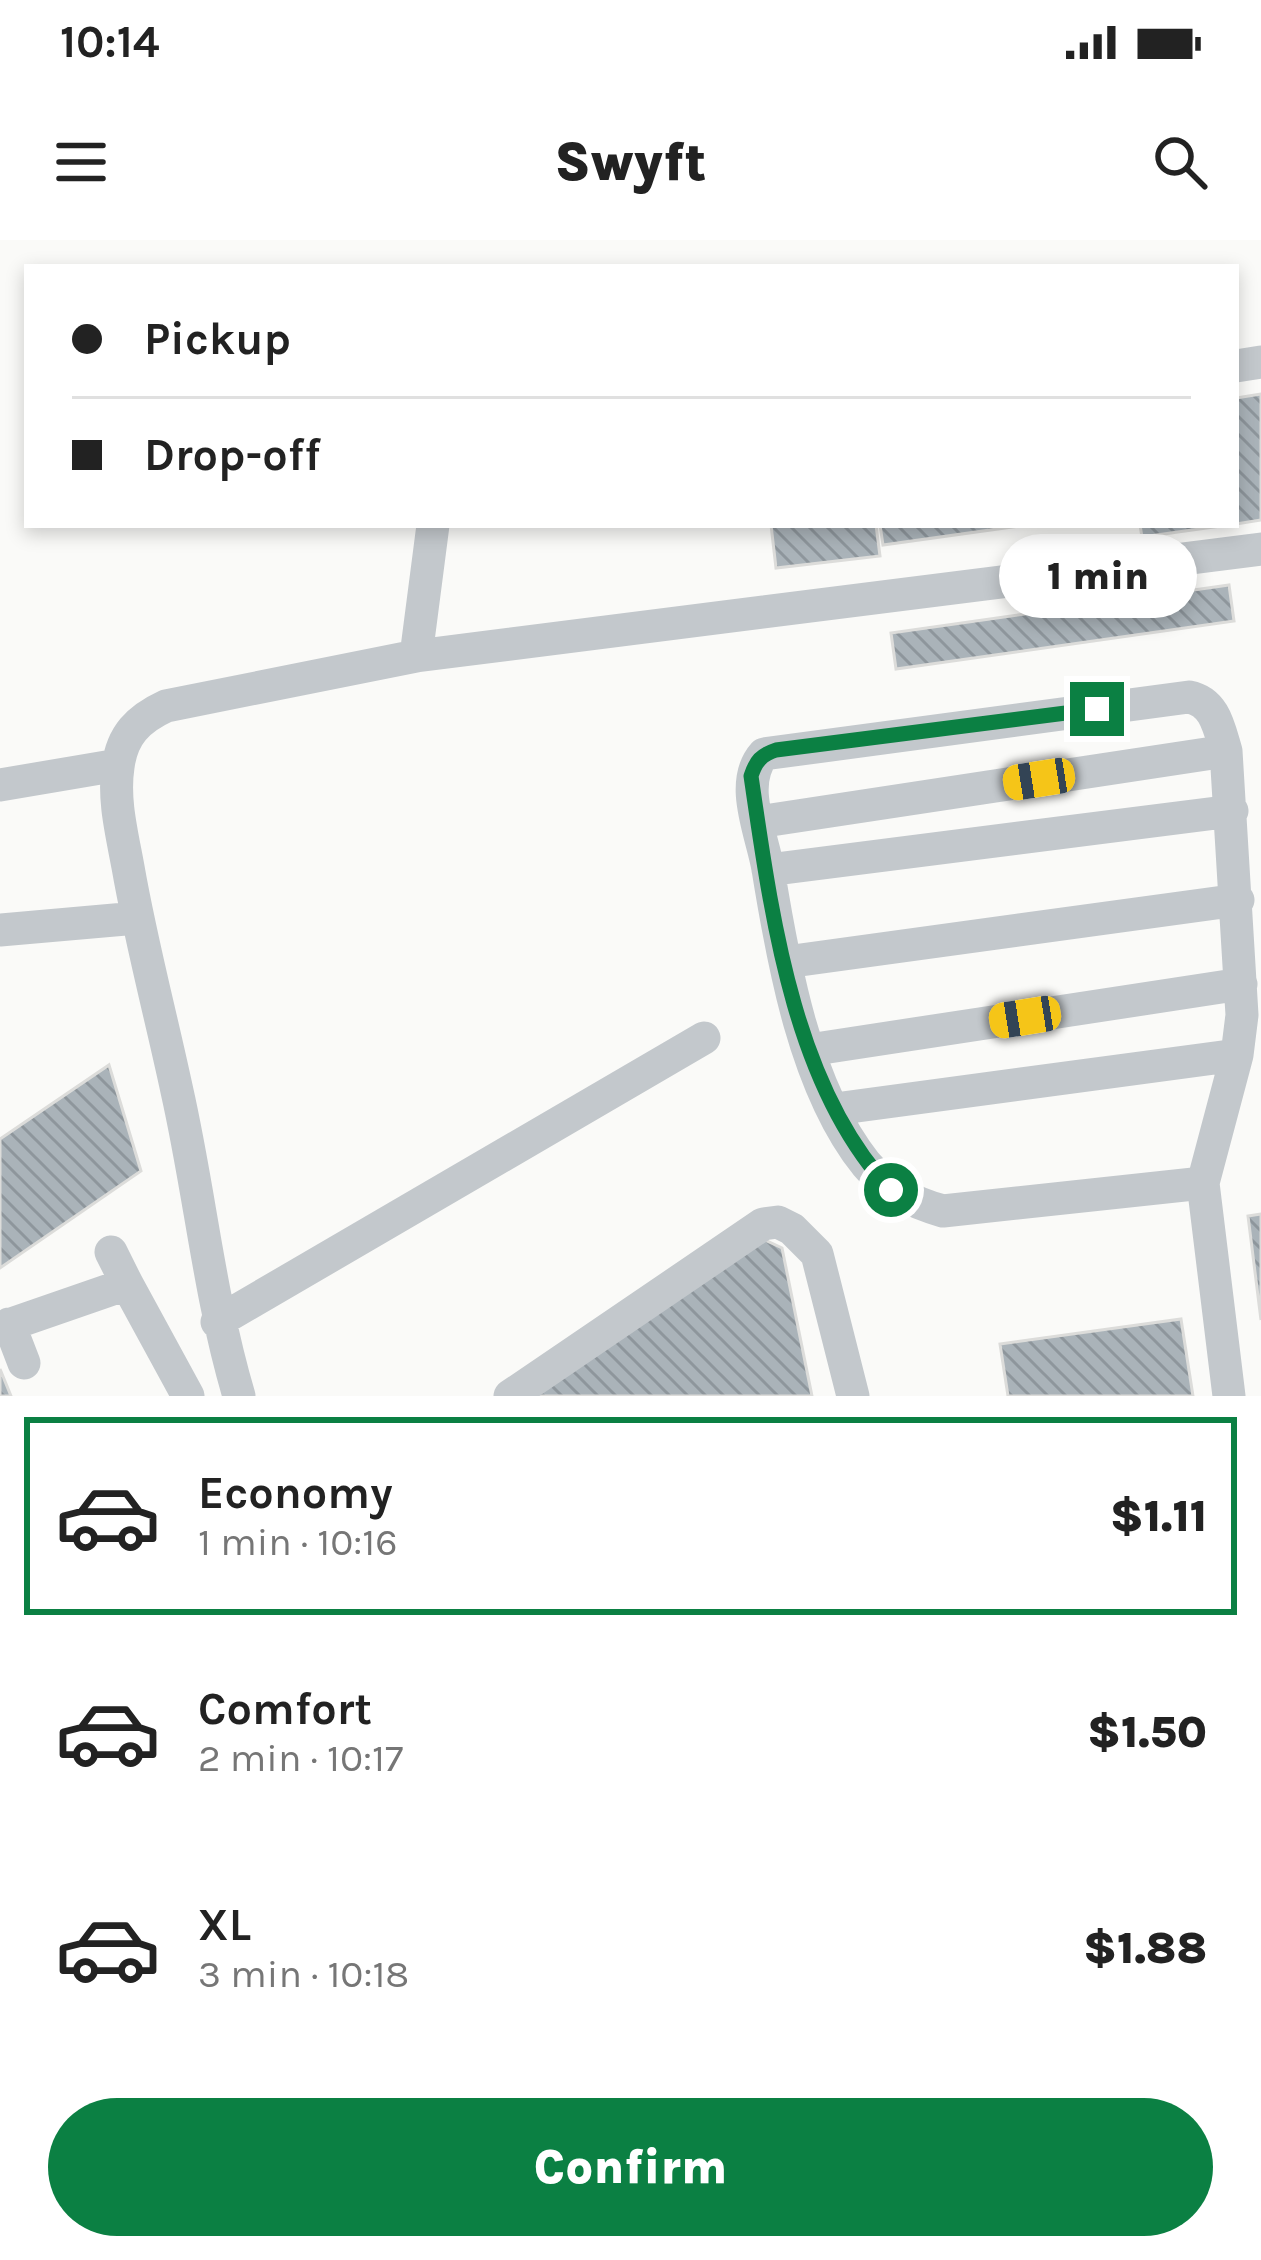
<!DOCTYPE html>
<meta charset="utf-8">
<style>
:root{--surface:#fff;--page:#f2f2f2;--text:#222;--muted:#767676;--line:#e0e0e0;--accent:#0b8043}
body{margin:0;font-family:Karla,sans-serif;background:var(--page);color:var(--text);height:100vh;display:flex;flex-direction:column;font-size:45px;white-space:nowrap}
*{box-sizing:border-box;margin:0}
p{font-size:39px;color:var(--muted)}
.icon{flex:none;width:66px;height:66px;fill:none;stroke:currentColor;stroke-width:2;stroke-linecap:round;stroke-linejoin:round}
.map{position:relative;height:1156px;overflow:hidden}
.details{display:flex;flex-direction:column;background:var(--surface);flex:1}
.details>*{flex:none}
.guide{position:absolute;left:24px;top:24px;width:1215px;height:264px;border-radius:0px;box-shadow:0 6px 18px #0003;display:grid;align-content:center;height:264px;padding:0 48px;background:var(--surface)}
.end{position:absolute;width:54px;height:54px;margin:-27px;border:15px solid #0b8043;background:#fff;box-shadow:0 0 0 6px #fff}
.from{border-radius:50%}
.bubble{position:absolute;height:84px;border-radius:42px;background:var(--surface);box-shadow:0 6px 18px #0003;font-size:39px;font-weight:800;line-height:84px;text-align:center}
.car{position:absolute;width:36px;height:72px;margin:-36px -18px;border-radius:15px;box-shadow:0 0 9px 3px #0007;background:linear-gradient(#f5c518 24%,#345 0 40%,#f5c518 0 76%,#345 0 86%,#f5c518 0)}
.guide b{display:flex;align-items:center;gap:42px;height:114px;font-size:45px}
.guide b+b{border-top:3px solid var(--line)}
.guide i{width:30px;height:30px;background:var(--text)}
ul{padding:21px 0 0;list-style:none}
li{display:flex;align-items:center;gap:36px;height:198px;margin:0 24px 18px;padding:0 24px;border:6px solid transparent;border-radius:0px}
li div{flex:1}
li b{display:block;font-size:45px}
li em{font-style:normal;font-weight:800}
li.selected{border-color:var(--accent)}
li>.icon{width:108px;height:108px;stroke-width:1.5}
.primary-button{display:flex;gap:24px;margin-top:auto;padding:24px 48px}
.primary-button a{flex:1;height:138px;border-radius:72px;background:var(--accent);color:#fff;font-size:48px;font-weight:800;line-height:138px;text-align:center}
.status{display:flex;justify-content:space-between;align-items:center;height:84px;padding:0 60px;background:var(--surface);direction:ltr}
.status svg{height:33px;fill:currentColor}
header{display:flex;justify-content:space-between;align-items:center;height:156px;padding:0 48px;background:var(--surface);font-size:54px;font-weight:800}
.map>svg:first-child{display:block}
.building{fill:url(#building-back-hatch);stroke:#dcdcda;stroke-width:3}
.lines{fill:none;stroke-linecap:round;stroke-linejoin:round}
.minor{stroke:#c3c8cc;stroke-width:33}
.route{stroke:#0b8043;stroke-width:15}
</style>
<div class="status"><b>10:14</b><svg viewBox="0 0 49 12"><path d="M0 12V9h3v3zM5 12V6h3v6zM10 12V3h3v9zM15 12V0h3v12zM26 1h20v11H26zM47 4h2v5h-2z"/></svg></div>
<header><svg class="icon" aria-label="menu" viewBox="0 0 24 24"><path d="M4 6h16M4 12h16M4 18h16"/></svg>Swyft<svg class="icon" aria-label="search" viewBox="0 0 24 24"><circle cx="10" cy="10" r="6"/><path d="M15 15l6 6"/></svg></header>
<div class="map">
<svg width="1261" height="1156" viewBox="0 0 1261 1156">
<defs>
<pattern id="building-back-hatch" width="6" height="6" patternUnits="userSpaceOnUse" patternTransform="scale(3)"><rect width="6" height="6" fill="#aab3b9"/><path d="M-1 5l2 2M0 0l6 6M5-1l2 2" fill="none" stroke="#8e969c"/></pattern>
</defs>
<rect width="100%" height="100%" fill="#fafaf8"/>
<path class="building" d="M1261 154V280L1236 284V158Z
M771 285H876L880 316 776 328Z
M880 285H1026L883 305Z
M1140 285H1228L1142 297Z
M1229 345 1234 381 896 429 891 393Z
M109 825 141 931 0 1028V899Z
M1261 974V1080L1248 976Z
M754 995 782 1008 812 1156H523Z
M1181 1079 1193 1156H1008L1000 1104Z
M0 1129 11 1156H0Z"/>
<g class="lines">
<path class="minor" d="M1236 126 1261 122
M416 416 433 285
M0 545 118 525
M758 582 1226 511
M768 630 1232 571
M0 690 137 678
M786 722 1238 660
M809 810 1241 744
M835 869 1237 815
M1203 943 943 971C911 962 888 950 866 924 805 848 783 722 768 629 762 594 738 543 764 514L1189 457C1215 462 1219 488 1226 511L1242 775 1237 815 1203 943 1229 1156
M111 1012 127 1044
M217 1082 704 798
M9 1084 24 1123
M0 1088 127 1044 188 1156
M239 1156C209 1055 200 953 177 851 161 776 141 702 128 627 122 594 113 560 118 527 122 495 138 479 166 466L416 416 1261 309
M510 1156 763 984 778 982 792 989 817 1014 853 1156"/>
</g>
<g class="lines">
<path class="route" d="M891 950C793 847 771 672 751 536 756 521 761 515 776 510L1097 469"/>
</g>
</svg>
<i class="end from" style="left:891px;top:950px"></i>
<i class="end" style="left:1097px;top:469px"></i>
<div class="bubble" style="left:999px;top:294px;width:198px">1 min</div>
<i class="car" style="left:1039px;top:539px;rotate:261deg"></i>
<i class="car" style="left:1025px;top:777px;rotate:261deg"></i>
<div class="guide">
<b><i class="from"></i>Pickup</b>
<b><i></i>Drop-off</b>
</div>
</div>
<section class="details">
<ul>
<li class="selected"><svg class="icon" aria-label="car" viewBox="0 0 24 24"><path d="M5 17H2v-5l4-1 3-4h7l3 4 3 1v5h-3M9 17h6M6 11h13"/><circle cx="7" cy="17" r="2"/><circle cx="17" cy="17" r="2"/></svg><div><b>Economy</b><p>1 min · 10:16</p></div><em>$1.11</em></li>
<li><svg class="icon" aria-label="car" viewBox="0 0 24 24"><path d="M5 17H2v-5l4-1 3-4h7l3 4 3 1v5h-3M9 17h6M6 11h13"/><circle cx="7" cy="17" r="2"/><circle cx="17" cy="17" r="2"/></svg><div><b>Comfort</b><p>2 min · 10:17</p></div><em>$1.50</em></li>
<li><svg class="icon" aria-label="car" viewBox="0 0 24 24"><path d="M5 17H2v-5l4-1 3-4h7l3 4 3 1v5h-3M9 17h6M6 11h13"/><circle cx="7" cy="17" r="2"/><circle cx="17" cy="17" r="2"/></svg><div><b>XL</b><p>3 min · 10:18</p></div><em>$1.88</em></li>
</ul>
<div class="primary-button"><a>Confirm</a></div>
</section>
